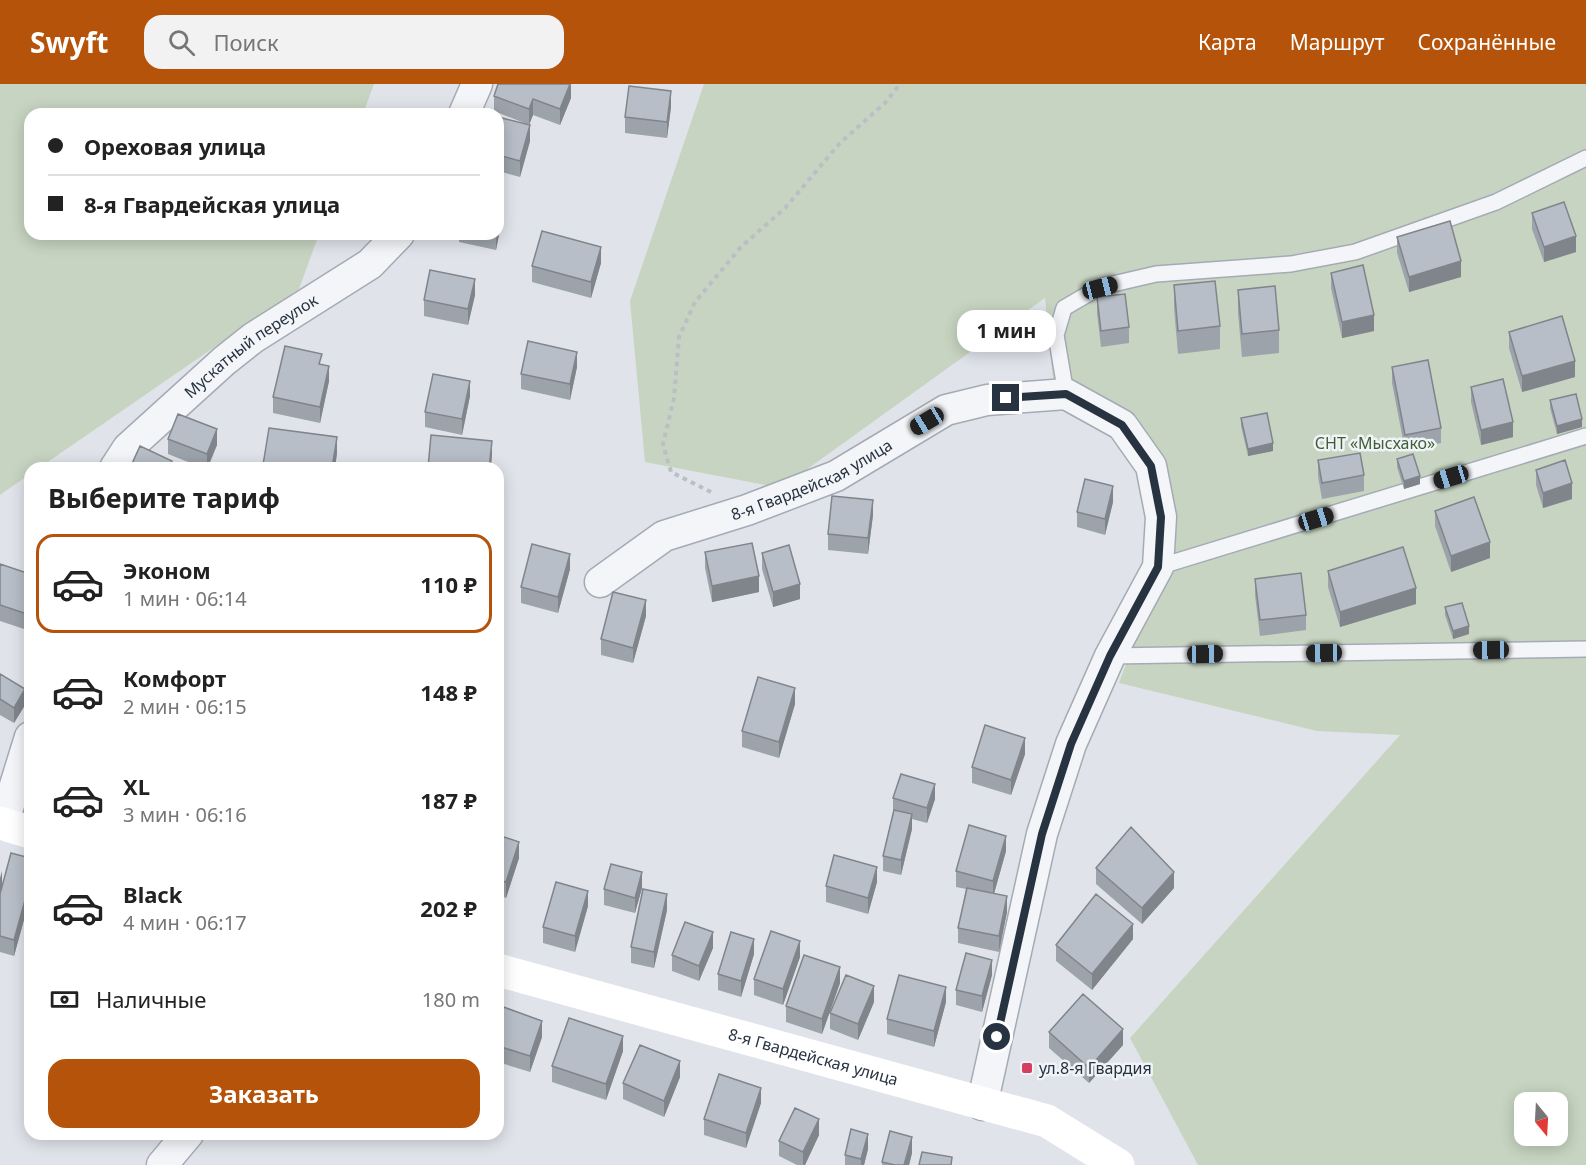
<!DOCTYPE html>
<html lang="ru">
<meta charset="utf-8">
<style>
:root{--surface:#fff;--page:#f2f2f2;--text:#222;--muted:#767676;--line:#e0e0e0;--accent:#b45309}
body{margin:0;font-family:"Noto Sans",sans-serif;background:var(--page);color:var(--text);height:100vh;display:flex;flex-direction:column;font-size:22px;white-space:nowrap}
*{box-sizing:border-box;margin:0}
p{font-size:20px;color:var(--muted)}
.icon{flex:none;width:33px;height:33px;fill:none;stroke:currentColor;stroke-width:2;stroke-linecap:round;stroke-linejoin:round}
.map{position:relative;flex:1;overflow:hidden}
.side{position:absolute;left:24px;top:378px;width:480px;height:678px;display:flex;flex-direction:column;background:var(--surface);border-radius:18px;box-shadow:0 3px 15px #0003}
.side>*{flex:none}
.top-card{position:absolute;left:24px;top:24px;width:480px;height:132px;border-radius:18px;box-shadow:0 3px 15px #0003;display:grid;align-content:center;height:132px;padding:0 24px;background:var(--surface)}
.needle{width:39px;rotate:162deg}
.controls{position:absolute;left:1514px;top:1008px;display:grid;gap:12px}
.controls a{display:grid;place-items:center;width:54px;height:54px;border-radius:12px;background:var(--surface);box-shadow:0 3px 15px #0003;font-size:30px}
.end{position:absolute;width:27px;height:27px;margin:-14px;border:8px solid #283342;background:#fff;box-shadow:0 0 0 3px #fff}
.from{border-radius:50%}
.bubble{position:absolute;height:42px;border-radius:18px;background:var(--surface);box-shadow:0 3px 15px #0003;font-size:20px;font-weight:700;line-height:42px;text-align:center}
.car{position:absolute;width:18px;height:36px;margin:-18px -9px;border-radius:8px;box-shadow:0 0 4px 2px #0007;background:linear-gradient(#222 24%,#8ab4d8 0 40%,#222 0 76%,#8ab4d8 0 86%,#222 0)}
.top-card b{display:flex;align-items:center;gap:21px;height:57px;font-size:22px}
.top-card b+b{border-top:2px solid var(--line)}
.top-card i{width:15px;height:15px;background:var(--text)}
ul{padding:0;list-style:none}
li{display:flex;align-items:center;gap:18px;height:99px;margin:0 12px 9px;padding:0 12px;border:3px solid transparent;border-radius:18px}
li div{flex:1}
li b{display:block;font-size:22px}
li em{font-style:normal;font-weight:700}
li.selected{border-color:var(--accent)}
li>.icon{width:54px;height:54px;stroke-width:1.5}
h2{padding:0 24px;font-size:27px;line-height:72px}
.pay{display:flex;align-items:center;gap:15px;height:66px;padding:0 24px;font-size:22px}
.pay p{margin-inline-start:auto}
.button{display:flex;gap:12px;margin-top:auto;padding:12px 24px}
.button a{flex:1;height:69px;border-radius:18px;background:var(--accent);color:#fff;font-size:24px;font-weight:700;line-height:69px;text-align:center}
header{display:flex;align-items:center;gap:36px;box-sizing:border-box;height:84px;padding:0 30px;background:var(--accent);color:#fff}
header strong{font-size:28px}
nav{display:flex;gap:33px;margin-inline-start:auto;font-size:21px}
.search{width:420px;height:54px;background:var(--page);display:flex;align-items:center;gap:15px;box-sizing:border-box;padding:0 21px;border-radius:18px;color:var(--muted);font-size:22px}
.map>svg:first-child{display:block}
.green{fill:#c7d4c1;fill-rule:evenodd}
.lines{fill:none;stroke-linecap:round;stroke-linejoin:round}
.lane-casing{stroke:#a5abb4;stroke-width:18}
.street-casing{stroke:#a5abb4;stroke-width:33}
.path{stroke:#babfc5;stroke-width:4;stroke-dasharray:4.5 4.5;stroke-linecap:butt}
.lane{stroke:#f3f5f8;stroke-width:15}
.street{stroke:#f3f5f8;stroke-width:30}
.secondary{stroke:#fff;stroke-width:33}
.wall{fill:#9da3ab}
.shaded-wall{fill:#80858b}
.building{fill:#b7bec7;stroke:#80858b;stroke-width:1.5}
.route{stroke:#283342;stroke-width:8}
.poi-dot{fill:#d53f60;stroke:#f0f3f7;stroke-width:2}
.labels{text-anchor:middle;stroke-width:5;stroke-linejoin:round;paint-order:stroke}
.street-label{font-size:16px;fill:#283342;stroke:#f0f3f7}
.park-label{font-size:16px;fill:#3f5e34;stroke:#f0f3f7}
.poi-label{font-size:16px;fill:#283342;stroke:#f0f3f7;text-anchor:start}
</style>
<header>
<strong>Swyft</strong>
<div class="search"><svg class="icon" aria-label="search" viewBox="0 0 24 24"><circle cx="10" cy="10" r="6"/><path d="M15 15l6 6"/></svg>Поиск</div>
<nav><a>Карта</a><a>Маршрут</a><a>Сохранённые</a></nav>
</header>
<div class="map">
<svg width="1586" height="1081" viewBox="0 0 1586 1081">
<rect width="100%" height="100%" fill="#e0e4ea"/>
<path class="green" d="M0 0H374L363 30H30V150H319L299 205 39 384H30V390L0 411Z
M704 0H1586V1081H1198L1130 954 1400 651 1317 647 1119 599 1167 469 1118 325 1053 296 1045 214 781 404 645 378 630 217ZM1524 1018H1557V1052H1524Z"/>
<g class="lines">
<defs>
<path id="lane" d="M1066 310 1056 251 1064 224 1100 203 1156 190 1291 180 1355 168 1496 118 1586 74
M1158 483 1586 352
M1110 572 1586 565"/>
<g id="street">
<path d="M464 30 477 0"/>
<path id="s1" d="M115 384 128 364 224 277 253 254 370 180 399 150"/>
<path id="s2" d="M600 498 664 452 747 426 836 392 946 326 987 316 1066 310 1122 341 1151 382 1161 433 1158 483 1110 572 1071 660 1042 750 982 1021"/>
<path d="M3 740 30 653"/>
<path d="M162 1081 188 1050"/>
</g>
</defs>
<use href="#lane" class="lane-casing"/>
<use href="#street" class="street-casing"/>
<path class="path" d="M711 408 671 388 663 360 674 314 679 253 695 218 741 163 786 123 840 59 885 19 900 0"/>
<use href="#lane" class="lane"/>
<use href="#street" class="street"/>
<g class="secondary">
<path d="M0 739 30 748"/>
<path id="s3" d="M498 886 1047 1037 1118 1081"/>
</g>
</g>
<path class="wall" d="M571 0V14L560 41 533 31 529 41 494 27V12Z
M671 23 667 54 625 49V33Z
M498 33 530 57 520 93 498 87Z
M1532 129 1576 168 1544 178 1532 145Z
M501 141 496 166 459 158V150H498Z
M1397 153 1461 193 1409 208 1397 169Z
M601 179 591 214 532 198V182Z
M1331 189 1374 247 1342 254 1331 204Z
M1174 201 1220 242V265L1178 270 1174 224Z
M1238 206 1279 246V269L1242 273 1238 229Z
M475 211 468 241 424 232V216Z
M1097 213 1129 243V259L1101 263 1097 229Z
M1509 248 1575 293 1522 308 1509 264Z
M322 280 329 297 320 339 273 329V313Z
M577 283 570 316 521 305V290Z
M1392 283 1441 344V359L1405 366 1392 299Z
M1471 303 1513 353 1481 361 1471 318Z
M470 312 462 351 425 343V328Z
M1550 316 1582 343 1557 350 1550 324Z
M1241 334 1273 367 1248 372 1241 342Z
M168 355 217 361 208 384H203L168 370Z
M337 369 335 384H263V381Z
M1397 375 1420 400 1404 405 1397 383Z
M1318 376 1364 391V407L1322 415 1318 392Z
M1536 386 1572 415 1543 424 1536 401Z
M1113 418 1105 451 1077 443V428Z
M1435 427 1490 474 1451 488 1435 442Z
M873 431 868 470 828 466V450Z
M705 468 759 508 712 518 705 484Z
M762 469 800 515 773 523 762 485Z
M0 480 30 490V547L0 537Z
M570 485 558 529 521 519V503Z
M1328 487 1416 520 1340 543 1328 503Z
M1255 495 1306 531V546L1260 552 1255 511Z
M1445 523 1469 550 1453 555 1445 531Z
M646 532 633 579 601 571V555Z
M0 590 25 621 14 639 0 631Z
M795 620 779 674 742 663V647Z
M1025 670 1011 711 972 699V683Z
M893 714 935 715 927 739 912 735V745L901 791 883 787V772L893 728Z
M498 751 519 774 506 814 498 811Z
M1006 767 994 810 1007 828 999 868 958 859V844L966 805 956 803V787Z
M30 774V814L14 872 0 868V810Z
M1096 784 1174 804 1142 840 1096 800Z
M877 798 868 830 826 818V802Z
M642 804 635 829 604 821V805Z
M588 822 575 868 543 859V843Z
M667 826 654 884 631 879V863Z
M1133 855 1092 906 1056 877V861Z
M713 864 699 897 672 887V871Z
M754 870 741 913 718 906V890Z
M800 873 783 921 754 911V895Z
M992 891 982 928 956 921V906Z
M840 899 822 950 786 938V922Z
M874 918 858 956 830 945V929Z
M946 918 934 963 887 950V935Z
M498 921 542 953 530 988 498 978Z
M1049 948 1123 961 1089 999 1049 964Z
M623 967 606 1016 552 998V982Z
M680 993 664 1033 623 1015V999Z
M761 1019 746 1064 704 1051V1035Z
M819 1051 805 1081H797L779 1072V1057Z
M868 1065 864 1081H845V1071Z
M912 1069 909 1081H882V1078Z"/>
<path class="shaded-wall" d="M570 0H571V14L560 41V25Z
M671 7V23L667 54V38Z
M533 15V31L529 41V25Z
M530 41V57L520 93V77Z
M501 126V141L496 166V150H498V141Z
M1576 152V168L1544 178V163Z
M601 163V179L591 214V198Z
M1461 177V193L1409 208V193Z
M475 195V211L468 241V225Z
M1374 231V247L1342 254V238Z
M577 268V283L570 316V300Z
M1575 277V293L1522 308V292Z
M329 282V297L320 339V323Z
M470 297V312L462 351V335Z
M1582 335V343L1557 350V342Z
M1513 338V353L1481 361V346Z
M217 345V361L207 384V370Z
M337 353V369L335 384H332Z
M492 357V372L491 384H489Z
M1273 359V367L1248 372V365Z
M1420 392V400L1404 405V397Z
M1572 399V415L1543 424V409Z
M1113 402V418L1105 451V435Z
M873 416V431L868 470V454Z
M1490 458V474L1451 488V472Z
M570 470V485L558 529V513Z
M759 492V508L712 518V502Z
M800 500V515L773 523V508Z
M1416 504V520L1340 543V528Z
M646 516V532L633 579V564Z
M1469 542V550L1453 555V547Z
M795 604V620L779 674V658Z
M25 605V621L14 639V624Z
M1025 654V670L1011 711V696Z
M935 700V715L927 739V724Z
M912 730V745L901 791V776Z
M1006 752V767L993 813V797Z
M519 758V774L506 814V798Z
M877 783V798L868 830V814Z
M2 787V803L0 810V794Z
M642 788V804L635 829V814Z
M1174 788V804L1142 840V824Z
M30 798V814L14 872V856Z
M588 807V822L575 868V852Z
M667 810V826L654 884V868Z
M1007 812V828L999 868V852Z
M1133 840V855L1092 906V890Z
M713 848V864L699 897V882Z
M754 855V870L741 913V897Z
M800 857V873L783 921V905Z
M992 876V891L982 928V912Z
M840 883V899L822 950V935Z
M874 902V918L858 956V940Z
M946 903V918L934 963V947Z
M542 937V953L530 988V972Z
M1123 945V961L1089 999V984Z
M623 952V967L606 1016V1000Z
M680 977V993L664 1033V1017Z
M761 1004V1019L746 1064V1049Z
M819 1035V1051L805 1081H803V1068Z
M868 1050V1065L864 1081H861V1075Z
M912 1053V1069L909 1081H904Z"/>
<path class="building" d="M498 0H570L560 25 533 15 529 25 494 12Z
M629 2 671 7 667 38 625 33Z
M498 33 530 41 520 77 498 71Z
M1564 118 1576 152 1544 163 1532 129Z
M498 125 501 126 498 141Z
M1450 137 1461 177 1409 193 1397 153Z
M542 147 601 163 591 198 532 182Z
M1363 181 1374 231 1342 238 1331 189Z
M430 186 475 195 468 225 424 216Z
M1215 197 1220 242 1178 247 1174 201Z
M1275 202 1279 246 1242 250 1238 206Z
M1125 210 1129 243 1101 247 1097 213Z
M1562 232 1575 277 1522 292 1509 248Z
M528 257 577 268 570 300 521 290Z
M285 262 322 270 319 280 329 282 320 323 273 313Z
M1428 276 1441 344 1405 351 1392 283Z
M433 290 470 297 462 335 425 328Z
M1503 295 1513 338 1481 346 1471 303Z
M1576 310 1582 335 1557 342 1550 316Z
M1267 329 1273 359 1248 365 1241 334Z
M178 330 217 345 207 370 168 355Z
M269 344 337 353 332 384H283L263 381Z
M431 351 492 357 489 384H428Z
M140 362 172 377 168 384H130Z
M1360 369 1364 391 1322 399 1318 376Z
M1413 370 1420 392 1404 397 1397 375Z
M1565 376 1572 399 1543 409 1536 386Z
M1085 395 1113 402 1105 435 1077 428Z
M832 412 873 416 868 454 828 450Z
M1474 413 1490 458 1451 472 1435 427Z
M752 459 759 492 712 502 705 468Z
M532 460 570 470 558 513 521 503Z
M789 461 800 500 773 508 762 469Z
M1403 463 1416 504 1340 528 1328 487Z
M0 480 30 490V531L0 521Z
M1301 489 1306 531 1260 536 1255 495Z
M613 508 646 516 633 564 601 555Z
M1462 519 1469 542 1453 547 1445 523Z
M0 590 25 605 14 624 0 615Z
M758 593 795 604 779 658 742 647Z
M985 641 1025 654 1011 696 972 683Z
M901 690 935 700 927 724 893 714Z
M894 726 912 730 901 776 883 772Z
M969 741 1006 752 993 797 956 787Z
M1131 743 1174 788 1142 824 1096 784Z
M498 751 519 758 506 798 498 796Z
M11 769 30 774V798L14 856 0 852V810Z
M834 771 877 783 868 814 826 802Z
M611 780 642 788 635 814 604 805Z
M556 798 588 807 575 852 543 843Z
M967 804 1007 812 999 852 958 844Z
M643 805 667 810 654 868 631 863Z
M1096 810 1133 840 1092 890 1056 861Z
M685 838 713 848 699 882 672 871Z
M771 847 800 857 783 905 754 895Z
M731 848 754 855 741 897 718 890Z
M966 869 992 876 982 912 956 906Z
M804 871 840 883 822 935 786 922Z
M846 891 874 902 858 940 830 929Z
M899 891 946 903 934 947 887 935Z
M1083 910 1123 945 1089 984 1049 948Z
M498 921 542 937 530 972 498 962Z
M569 934 623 952 606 1000 552 982Z
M640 961 680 977 664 1017 623 999Z
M719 990 761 1004 746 1049 704 1035Z
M795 1024 819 1035 803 1068 779 1057Z
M851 1045 868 1050 861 1075 845 1071Z
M890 1047 912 1053 904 1081H895L882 1078Z
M922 1068 952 1073 951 1081H919Z"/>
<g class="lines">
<path class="route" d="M997 953 1042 750 1071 660 1110 572 1158 483 1161 433 1151 382 1122 341 1066 310 1006 314"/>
</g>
<rect class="poi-dot" x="1021" y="978" width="12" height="12" rx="3"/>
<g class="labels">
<g class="street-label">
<text dy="6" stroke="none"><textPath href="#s1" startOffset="184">Мускатный переулок</textPath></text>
<text dy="6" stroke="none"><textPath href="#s2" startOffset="237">8-я Гвардейская улица</textPath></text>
<text dy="6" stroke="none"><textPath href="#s3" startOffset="327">8-я Гвардейская улица</textPath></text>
</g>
<g class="park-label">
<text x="1375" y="365">СНТ «Мысхако»</text>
</g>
<g class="poi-label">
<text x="1039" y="990">ул.8-я Гвардия</text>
</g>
</g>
</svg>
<div class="controls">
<a><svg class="needle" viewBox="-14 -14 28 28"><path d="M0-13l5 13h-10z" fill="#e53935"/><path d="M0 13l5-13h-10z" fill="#767676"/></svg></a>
</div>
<i class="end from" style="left:997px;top:953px"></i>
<i class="end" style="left:1006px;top:314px"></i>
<div class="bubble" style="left:957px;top:226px;width:99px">1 мин</div>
<i class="car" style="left:1100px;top:204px;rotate:76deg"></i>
<i class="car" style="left:927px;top:337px;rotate:239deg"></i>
<i class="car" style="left:1451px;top:393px;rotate:253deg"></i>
<i class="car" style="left:1316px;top:435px;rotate:73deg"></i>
<i class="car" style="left:1491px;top:566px;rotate:269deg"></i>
<i class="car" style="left:1324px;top:569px;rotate:269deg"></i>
<i class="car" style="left:1205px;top:570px;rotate:89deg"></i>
<div class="top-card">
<b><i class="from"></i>Ореховая улица</b>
<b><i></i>8-я Гвардейская улица</b>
</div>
<section class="side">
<h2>Выберите тариф</h2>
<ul>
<li class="selected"><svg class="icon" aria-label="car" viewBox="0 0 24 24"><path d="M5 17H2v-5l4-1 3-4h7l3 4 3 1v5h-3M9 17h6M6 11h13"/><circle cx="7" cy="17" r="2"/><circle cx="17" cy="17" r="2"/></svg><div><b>Эконом</b><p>1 мин · 06:14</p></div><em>110 ₽</em></li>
<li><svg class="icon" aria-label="car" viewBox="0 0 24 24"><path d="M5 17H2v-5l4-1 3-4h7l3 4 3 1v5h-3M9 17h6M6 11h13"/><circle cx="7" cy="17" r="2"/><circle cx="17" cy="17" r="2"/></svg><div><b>Комфорт</b><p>2 мин · 06:15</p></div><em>148 ₽</em></li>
<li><svg class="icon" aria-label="car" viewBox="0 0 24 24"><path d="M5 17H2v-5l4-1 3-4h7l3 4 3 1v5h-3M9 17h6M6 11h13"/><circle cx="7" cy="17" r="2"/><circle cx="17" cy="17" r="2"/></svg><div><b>XL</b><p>3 мин · 06:16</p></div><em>187 ₽</em></li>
<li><svg class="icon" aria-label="car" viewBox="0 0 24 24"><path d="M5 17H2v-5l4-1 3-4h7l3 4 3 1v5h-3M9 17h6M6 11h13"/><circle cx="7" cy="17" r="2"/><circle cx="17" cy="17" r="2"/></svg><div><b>Black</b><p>4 мин · 06:17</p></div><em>202 ₽</em></li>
</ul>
<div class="pay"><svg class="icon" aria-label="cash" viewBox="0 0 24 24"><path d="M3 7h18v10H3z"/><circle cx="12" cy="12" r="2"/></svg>Наличные<p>180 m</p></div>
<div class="button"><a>Заказать</a></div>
</section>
</div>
